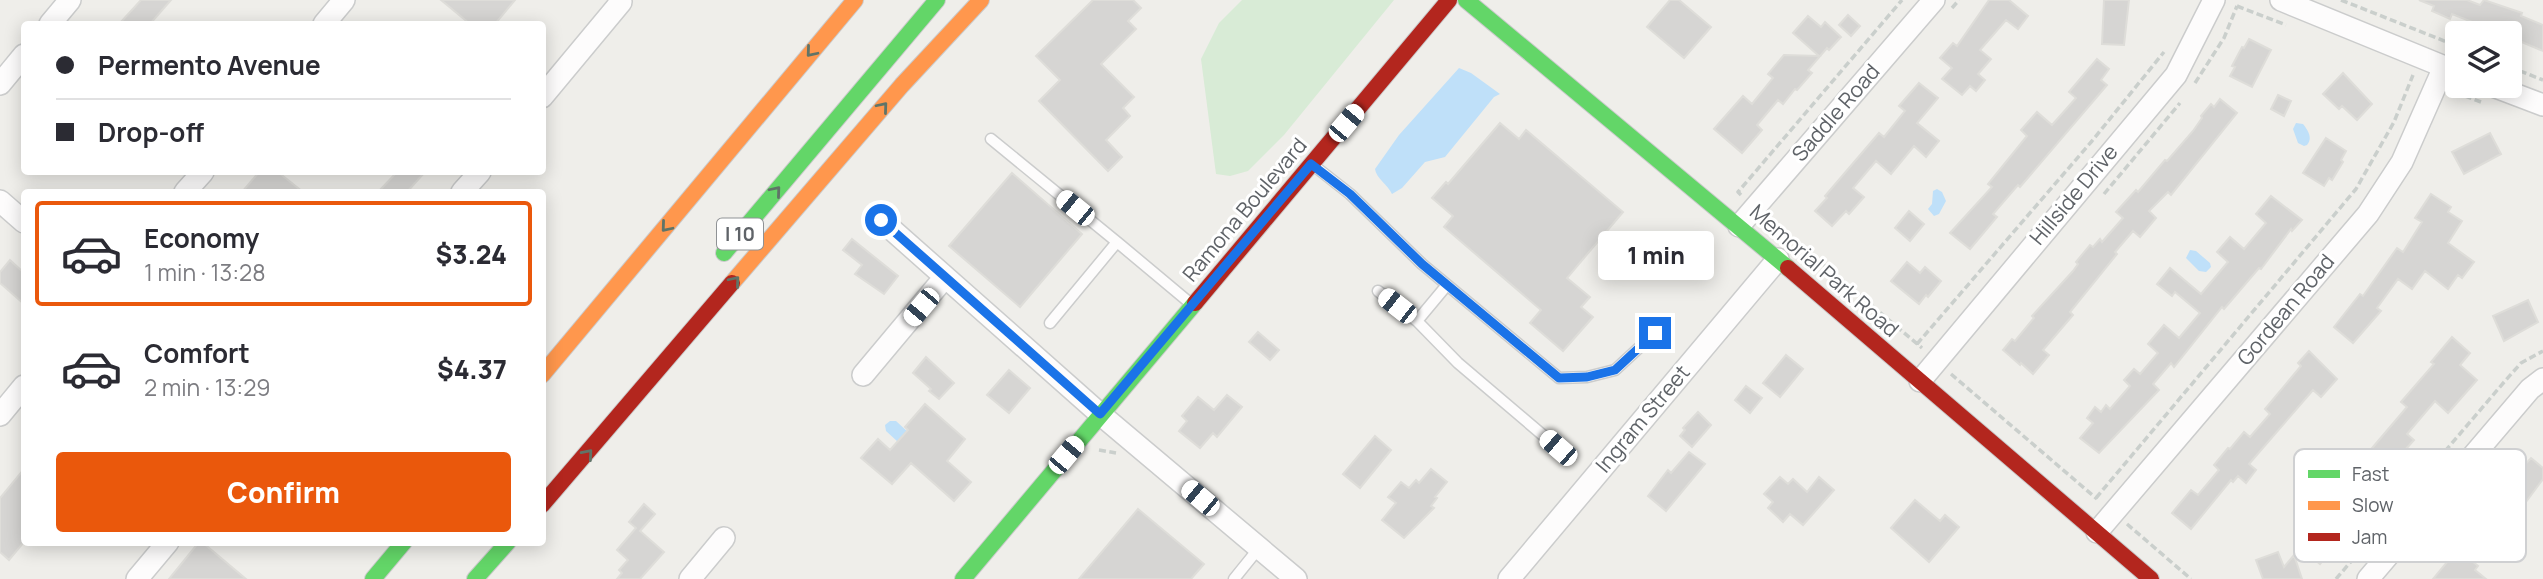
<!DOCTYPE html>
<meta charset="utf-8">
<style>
:root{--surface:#fff;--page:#f7f7f7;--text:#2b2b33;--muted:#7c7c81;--line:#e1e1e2;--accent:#ea580c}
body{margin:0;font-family:Manrope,sans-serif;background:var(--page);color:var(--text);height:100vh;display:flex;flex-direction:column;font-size:26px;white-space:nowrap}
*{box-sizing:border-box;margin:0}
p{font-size:23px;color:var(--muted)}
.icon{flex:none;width:38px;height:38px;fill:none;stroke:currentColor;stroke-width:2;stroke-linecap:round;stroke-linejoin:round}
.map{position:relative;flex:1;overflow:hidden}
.sheet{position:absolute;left:21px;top:189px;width:525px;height:357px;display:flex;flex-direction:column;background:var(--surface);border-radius:7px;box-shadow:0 4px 18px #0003}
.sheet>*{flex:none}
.banner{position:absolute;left:21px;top:21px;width:525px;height:154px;border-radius:7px;box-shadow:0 4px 18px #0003;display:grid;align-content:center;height:154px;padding:0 35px;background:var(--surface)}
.tools{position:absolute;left:2445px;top:21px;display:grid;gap:14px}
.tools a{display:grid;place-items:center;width:77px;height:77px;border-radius:7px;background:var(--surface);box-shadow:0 4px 18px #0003;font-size:35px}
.end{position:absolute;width:32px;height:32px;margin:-16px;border:9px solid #1a73e8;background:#fff;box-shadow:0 0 0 4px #fff}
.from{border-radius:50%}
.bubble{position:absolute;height:49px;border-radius:7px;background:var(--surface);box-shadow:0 4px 18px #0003;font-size:23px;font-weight:800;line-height:49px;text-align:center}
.car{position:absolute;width:21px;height:42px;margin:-21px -10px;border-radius:9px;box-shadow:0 0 5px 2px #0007;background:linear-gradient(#fff 24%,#345 0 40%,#fff 0 76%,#345 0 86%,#fff 0)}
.banner b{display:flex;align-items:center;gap:24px;height:66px;font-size:26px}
.banner b+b{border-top:2px solid var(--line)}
.banner i{width:18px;height:18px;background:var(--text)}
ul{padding:12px 0 0;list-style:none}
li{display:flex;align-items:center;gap:21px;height:105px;margin:0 14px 10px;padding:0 21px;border:4px solid transparent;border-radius:7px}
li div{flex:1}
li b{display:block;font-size:26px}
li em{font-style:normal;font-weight:800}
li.active{border-color:var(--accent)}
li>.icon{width:63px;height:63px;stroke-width:1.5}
.primary-button{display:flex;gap:14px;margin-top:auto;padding:14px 35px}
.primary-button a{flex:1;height:80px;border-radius:7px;background:var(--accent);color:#fff;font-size:28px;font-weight:800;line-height:80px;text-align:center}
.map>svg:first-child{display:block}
.green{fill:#d8ebd6}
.water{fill:#bfe0f9}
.building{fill:#d6d5d3;stroke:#deddd9;stroke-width:2}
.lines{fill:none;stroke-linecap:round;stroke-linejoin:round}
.lane-casing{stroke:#cbcccc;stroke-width:13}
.street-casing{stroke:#cbcccc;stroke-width:24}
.fast-casing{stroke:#cacacb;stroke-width:18}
.slow-casing{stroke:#cacacb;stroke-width:18}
.jam-casing{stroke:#cacacb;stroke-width:18}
.path{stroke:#cacfcc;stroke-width:3.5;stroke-dasharray:7 3.5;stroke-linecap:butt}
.lane{stroke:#fdfcfc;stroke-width:10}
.street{stroke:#fdfcfc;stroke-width:21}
.fast{stroke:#63d668;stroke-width:16}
.slow{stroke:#ff974d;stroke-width:16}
.jam{stroke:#b3261e;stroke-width:16}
.oneway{stroke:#607468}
.route{stroke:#1a73e8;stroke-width:9}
.labels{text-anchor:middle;stroke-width:6;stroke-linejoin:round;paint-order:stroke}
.shield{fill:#fff;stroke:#8f9295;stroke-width:2}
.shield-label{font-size:19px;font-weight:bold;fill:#5f6368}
.street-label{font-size:21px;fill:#5f6368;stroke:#fff}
.key{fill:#fff;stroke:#cfd0d2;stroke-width:2}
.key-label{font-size:19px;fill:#5f6368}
</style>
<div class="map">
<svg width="2543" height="579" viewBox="0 0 2543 579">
<rect width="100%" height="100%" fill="#efeeea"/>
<path class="green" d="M1242 0H1394L1284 135 1248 171 1230 176 1216 174 1201 59 1219 23Z"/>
<path class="water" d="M1459 68 1471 73 1500 94 1494 97 1445 157 1425 162 1402 188 1392 194C1388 185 1376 178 1375 169L1399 135Z
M2296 123 2303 124C2308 130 2313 138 2307 145L2304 146 2298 143 2293 129Z
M1937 189 1942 192 1946 201 1939 214 1934 216 1928 209 1932 204 1933 191Z
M2190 250 2196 251 2210 263 2211 267 2206 272 2199 271 2186 258Z
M890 421H896L909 433 898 442 886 431 885 425Z"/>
<path class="building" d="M141 0H171L150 24H119Z
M441 0H515L495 24H470Z
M1093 0H1133L1141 8 1128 21 1136 29 1101 64 1134 97 1123 108 1130 116 1106 140 1122 157 1108 171 1039 101 1060 80 1036 56Z
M1670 0H1679L1711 27 1684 58 1647 27Z
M1989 0H2009L2028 16 2018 29 2006 20 1980 50 1991 59 1978 74 1985 80 1976 91 1970 86 1962 95 1942 79 1952 68 1940 58 1953 43 1957 46Z
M2104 0H2129L2124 45 2102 44Z
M2419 0H2467L2480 5 2484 0 2522 13 2521 16 2543 25V51L2510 37V33H2500L2452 14 2450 19 2432 11 2434 6Z
M1848 15 1860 26 1851 36 1839 25Z
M1808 16 1821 27 1825 22 1841 37 1829 50 1827 48 1808 70 1812 73 1797 90 1795 89 1783 104 1778 100 1757 125 1762 130 1742 153 1714 129 1743 96 1752 104 1773 78 1768 74 1784 55 1819 56 1793 33Z
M2249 39 2271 50 2252 87 2230 76 2235 67 2232 66 2242 47 2244 48Z
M2097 59 2109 69 2101 80 2107 85 2020 187 2018 185 1993 214 1997 217 1970 249 1950 233 1992 187 1988 184 2027 136 2021 130 2037 112 2052 125 2076 98 2069 92Z
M2343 73 2372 104 2357 120 2342 106 2339 109 2323 94Z
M1919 83 1938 98 1917 123 1939 141 1926 157 1914 146 1891 174 1876 161 1853 188 1864 197 1849 214 1846 211 1832 226 1815 211 1827 198 1825 196 1879 133 1884 137 1905 111 1899 106Z
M2278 95 2291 101 2284 116 2271 109Z
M2220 99 2237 113 2171 195 2168 192 2149 211 2156 218 2140 237 2133 231 2115 252 2117 254 2070 312 2073 315 2043 350 2049 355 2033 374 2021 363 2020 365 2003 350 2012 339 2015 341 2034 318 2032 316 2073 271 2078 264 2076 262 2090 245 2093 247 2100 239 2102 242 2123 218 2116 212 2136 190 2138 192 2165 160 2167 161 2193 131 2202 118 2201 116 2211 104 2214 107Z
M1500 123 1519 139 1526 130 1623 212 1567 278 1590 297 1581 307 1593 317 1563 351 1530 323 1541 310 1444 227 1453 216 1432 198 1446 182 1448 184Z
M2490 133 2501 154 2464 174 2452 152Z
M2326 138 2346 151 2341 160 2343 162 2332 180 2329 178 2324 186 2303 173Z
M259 172H278L303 192H242Z
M397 172H425L407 192H378Z
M1012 173 1082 234 1020 307 949 246Z
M2431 194 2451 207 2448 212 2462 221 2448 243 2474 262 2462 278 2458 275 2448 289 2425 271 2412 289 2398 279 2377 308 2381 311 2353 343 2334 327 2360 294 2363 296 2397 248 2403 252 2422 222 2415 218Z
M2271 196 2302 220 2292 231 2291 229 2261 269 2259 268 2224 309 2222 307 2174 367 2171 363 2153 384 2159 390 2099 453 2080 438 2093 423 2087 418 2095 407 2101 412 2106 405 2110 409 2130 386 2124 380 2134 369 2140 374 2158 353 2148 344 2164 325 2179 338 2200 313 2175 292 2172 296 2157 284 2170 268 2201 294 2228 262 2217 252 2230 237 2244 249 2266 223 2256 214Z
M1909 211 1924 224 1910 241 1895 228Z
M852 239 898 276 884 294 855 274 862 265 843 250Z
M10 260 24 273V304L0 283V272Z
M1907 262 1920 273 1925 267 1941 281 1928 297 1926 295 1919 304 1891 281Z
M2528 300 2538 322 2504 341 2493 316Z
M1258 332 1279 350 1270 360 1249 342Z
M2452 337 2470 353 2460 365 2477 380 2448 413 2435 401 2407 434 2414 440 2405 450 2411 455 2392 478 2390 476 2320 564 2302 549 2347 494 2339 487 2407 407 2401 402 2434 364 2431 362Z
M2309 351 2337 379 2321 397 2313 390 2249 464 2256 470 2246 483 2238 476 2233 482 2231 480 2191 529 2172 513 2191 490 2198 495 2219 470 2214 465 2228 448 2230 449 2244 432 2250 437 2270 414 2265 409 2301 366 2298 363Z
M1786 355 1803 369 1780 397 1763 383Z
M926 357 954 383 939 399 929 391 931 389 913 373Z
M1009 370 1030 388 1009 413 987 395Z
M1746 386 1762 398 1750 413 1735 400Z
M1227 395 1242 407 1217 437 1213 433 1200 448 1179 431 1187 421 1182 416 1198 397 1214 410Z
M925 404 965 439 947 461 971 482 954 501 911 463 892 484 861 458 878 439 890 450 908 430 905 427Z
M1698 412 1711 425 1692 447 1680 436 1685 430 1683 428Z
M1375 436 1391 450 1360 488 1343 474Z
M1689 452 1705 464 1666 511 1648 496 1668 470 1671 473Z
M2531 458 2543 468V479L2526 502 2521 504 2472 561 2478 566 2475 570 2486 579H2433L2472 532 2470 530 2504 490 2503 488Z
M24 469V542L9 560 0 552V498Z
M1431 469 1447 482 1435 497 1437 498 1431 506 1434 508 1404 538 1382 520 1396 503 1388 497 1401 482 1409 488 1416 480 1419 483Z
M1780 477 1788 484 1793 479 1807 492 1819 477 1834 490 1803 525 1790 514 1783 522 1768 508 1773 502 1764 494Z
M1915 500 1940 521 1945 515 1959 527 1929 562 1891 528Z
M644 504 655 514 640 531 664 552 640 579H617L622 573 619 570 628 560 617 550 636 528 629 522Z
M1138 509 1204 564 1191 579H1079Z
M199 542H202L246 579H169Z
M2278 552 2284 567 2294 555 2302 579H2263L2256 560Z"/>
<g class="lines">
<defs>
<path id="lane" d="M991 139 1117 242
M1313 165 1350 194 1422 264 1559 378 1587 377 1615 370 1655 333
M1447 285 1417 321 1458 363 1558 448
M1378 291 1417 321
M1050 323 1117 242 1190 303
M1234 579 1259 548"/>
<path id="street" d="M2281 0 2457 72
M50 24 70 0
M324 24 344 0
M0 84 24 55
M2493 86 2543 105
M542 97 621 2 619 0
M185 192 203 172
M462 192 480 172
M0 201 24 222
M881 220 1100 414 1296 579
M1739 226 1934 0
M863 375 945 277
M1920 381 2176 75 2214 0
M0 415 24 386
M2097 532 2368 214 2402 162 2444 67
M137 579 168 542
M690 579 724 538
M1509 579 1778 259
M2368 579 2530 389 2543 379"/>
<path id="fast" d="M1466 0 1788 268
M724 253 937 0
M373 579 404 542
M475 579 508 542
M963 579 1195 303"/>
<path id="slow" d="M732 283 902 85 981 0
M542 375 855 0"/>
<path id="jam" d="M1788 268 2151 579
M1195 303 1449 0
M542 505 732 283"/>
</defs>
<use href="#lane" class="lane-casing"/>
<use href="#street" class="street-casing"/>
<use href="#fast" class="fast-casing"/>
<use href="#slow" class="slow-casing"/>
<use href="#jam" class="jam-casing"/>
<path class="path" d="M2341 0 2457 46
M2237 6 2286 25
M1952 8 1959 0
M2510 67 2543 80
M2195 83 2224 38 2237 6
M2455 92 2481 102
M2104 194 2180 103
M1741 195 1738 192 1902 0
M1824 265 1922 348
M1917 344 2092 141 2164 52
M1951 374 2097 499
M1099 450 1116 453
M2096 498 2356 189 2394 122 2413 75
M2127 524 2191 579
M2336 579 2505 381 2521 363 2543 351"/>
<use href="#lane" class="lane"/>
<use href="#street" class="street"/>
<use href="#fast" class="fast"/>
<use href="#slow" class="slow"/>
<use href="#jam" class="jam"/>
</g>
<defs><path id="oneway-chevron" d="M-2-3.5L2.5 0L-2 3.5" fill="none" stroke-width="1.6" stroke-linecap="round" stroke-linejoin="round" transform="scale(1.75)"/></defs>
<g class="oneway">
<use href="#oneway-chevron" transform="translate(811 52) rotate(130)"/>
<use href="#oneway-chevron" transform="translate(883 107) rotate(-50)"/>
<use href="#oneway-chevron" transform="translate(776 191) rotate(-50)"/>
<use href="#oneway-chevron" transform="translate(666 227) rotate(130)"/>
<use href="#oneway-chevron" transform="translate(735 281) rotate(-50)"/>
<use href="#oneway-chevron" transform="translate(588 454) rotate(-49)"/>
</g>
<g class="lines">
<path class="route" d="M881 220 1100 414 1311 164 1350 194 1422 264 1559 378 1587 377 1615 370 1655 333"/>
</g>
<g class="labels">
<rect class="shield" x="717" y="218.5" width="46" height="31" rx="5"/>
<g class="shield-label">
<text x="740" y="241">I 10</text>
</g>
<g class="street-label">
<text transform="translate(1836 113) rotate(-49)" y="7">Saddle Road</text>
<text transform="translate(2074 195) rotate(-50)" y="7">Hillside Drive</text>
<text transform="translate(1245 210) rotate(-50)" y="7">Ramona Boulevard</text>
<text transform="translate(1824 271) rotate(41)" y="7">Memorial Park Road</text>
<text transform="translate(2286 310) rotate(-50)" y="7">Gordean Road</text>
<text transform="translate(1643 419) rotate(-50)" y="7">Ingram Street</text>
</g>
</g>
<rect x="2294" y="449" width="232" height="113" rx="10" class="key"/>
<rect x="2308" y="470" width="32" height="8" fill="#63d668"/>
<rect x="2308" y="501" width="32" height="9" fill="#ff974d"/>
<rect x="2308" y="533" width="32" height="8" fill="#b3261e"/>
<g class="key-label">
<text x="2352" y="481">Fast</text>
<text x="2352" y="512">Slow</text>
<text x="2352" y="544">Jam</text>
</g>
</svg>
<div class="tools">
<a><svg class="icon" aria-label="layers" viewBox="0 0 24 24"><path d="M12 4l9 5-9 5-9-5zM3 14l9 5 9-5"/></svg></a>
</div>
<i class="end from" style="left:881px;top:220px"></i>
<i class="end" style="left:1655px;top:333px"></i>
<div class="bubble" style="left:1598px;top:231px;width:116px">1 min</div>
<i class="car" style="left:1346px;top:123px;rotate:40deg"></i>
<i class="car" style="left:1075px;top:208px;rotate:309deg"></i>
<i class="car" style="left:1397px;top:306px;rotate:308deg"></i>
<i class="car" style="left:921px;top:307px;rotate:220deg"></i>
<i class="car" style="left:1558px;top:448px;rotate:311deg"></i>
<i class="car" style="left:1066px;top:455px;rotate:40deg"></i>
<i class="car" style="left:1200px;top:498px;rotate:310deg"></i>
<div class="banner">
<b><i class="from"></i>Permento Avenue</b>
<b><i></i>Drop-off</b>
</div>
<section class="sheet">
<ul>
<li class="active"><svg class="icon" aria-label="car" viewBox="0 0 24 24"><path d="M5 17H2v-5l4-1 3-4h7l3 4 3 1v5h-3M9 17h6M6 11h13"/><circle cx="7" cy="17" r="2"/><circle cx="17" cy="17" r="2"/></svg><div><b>Economy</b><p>1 min · 13:28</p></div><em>$3.24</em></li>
<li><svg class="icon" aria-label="car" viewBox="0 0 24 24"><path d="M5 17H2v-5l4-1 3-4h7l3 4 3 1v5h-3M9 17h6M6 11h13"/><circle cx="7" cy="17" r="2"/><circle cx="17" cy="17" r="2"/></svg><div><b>Comfort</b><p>2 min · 13:29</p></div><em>$4.37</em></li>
</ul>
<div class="primary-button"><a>Confirm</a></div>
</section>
</div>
